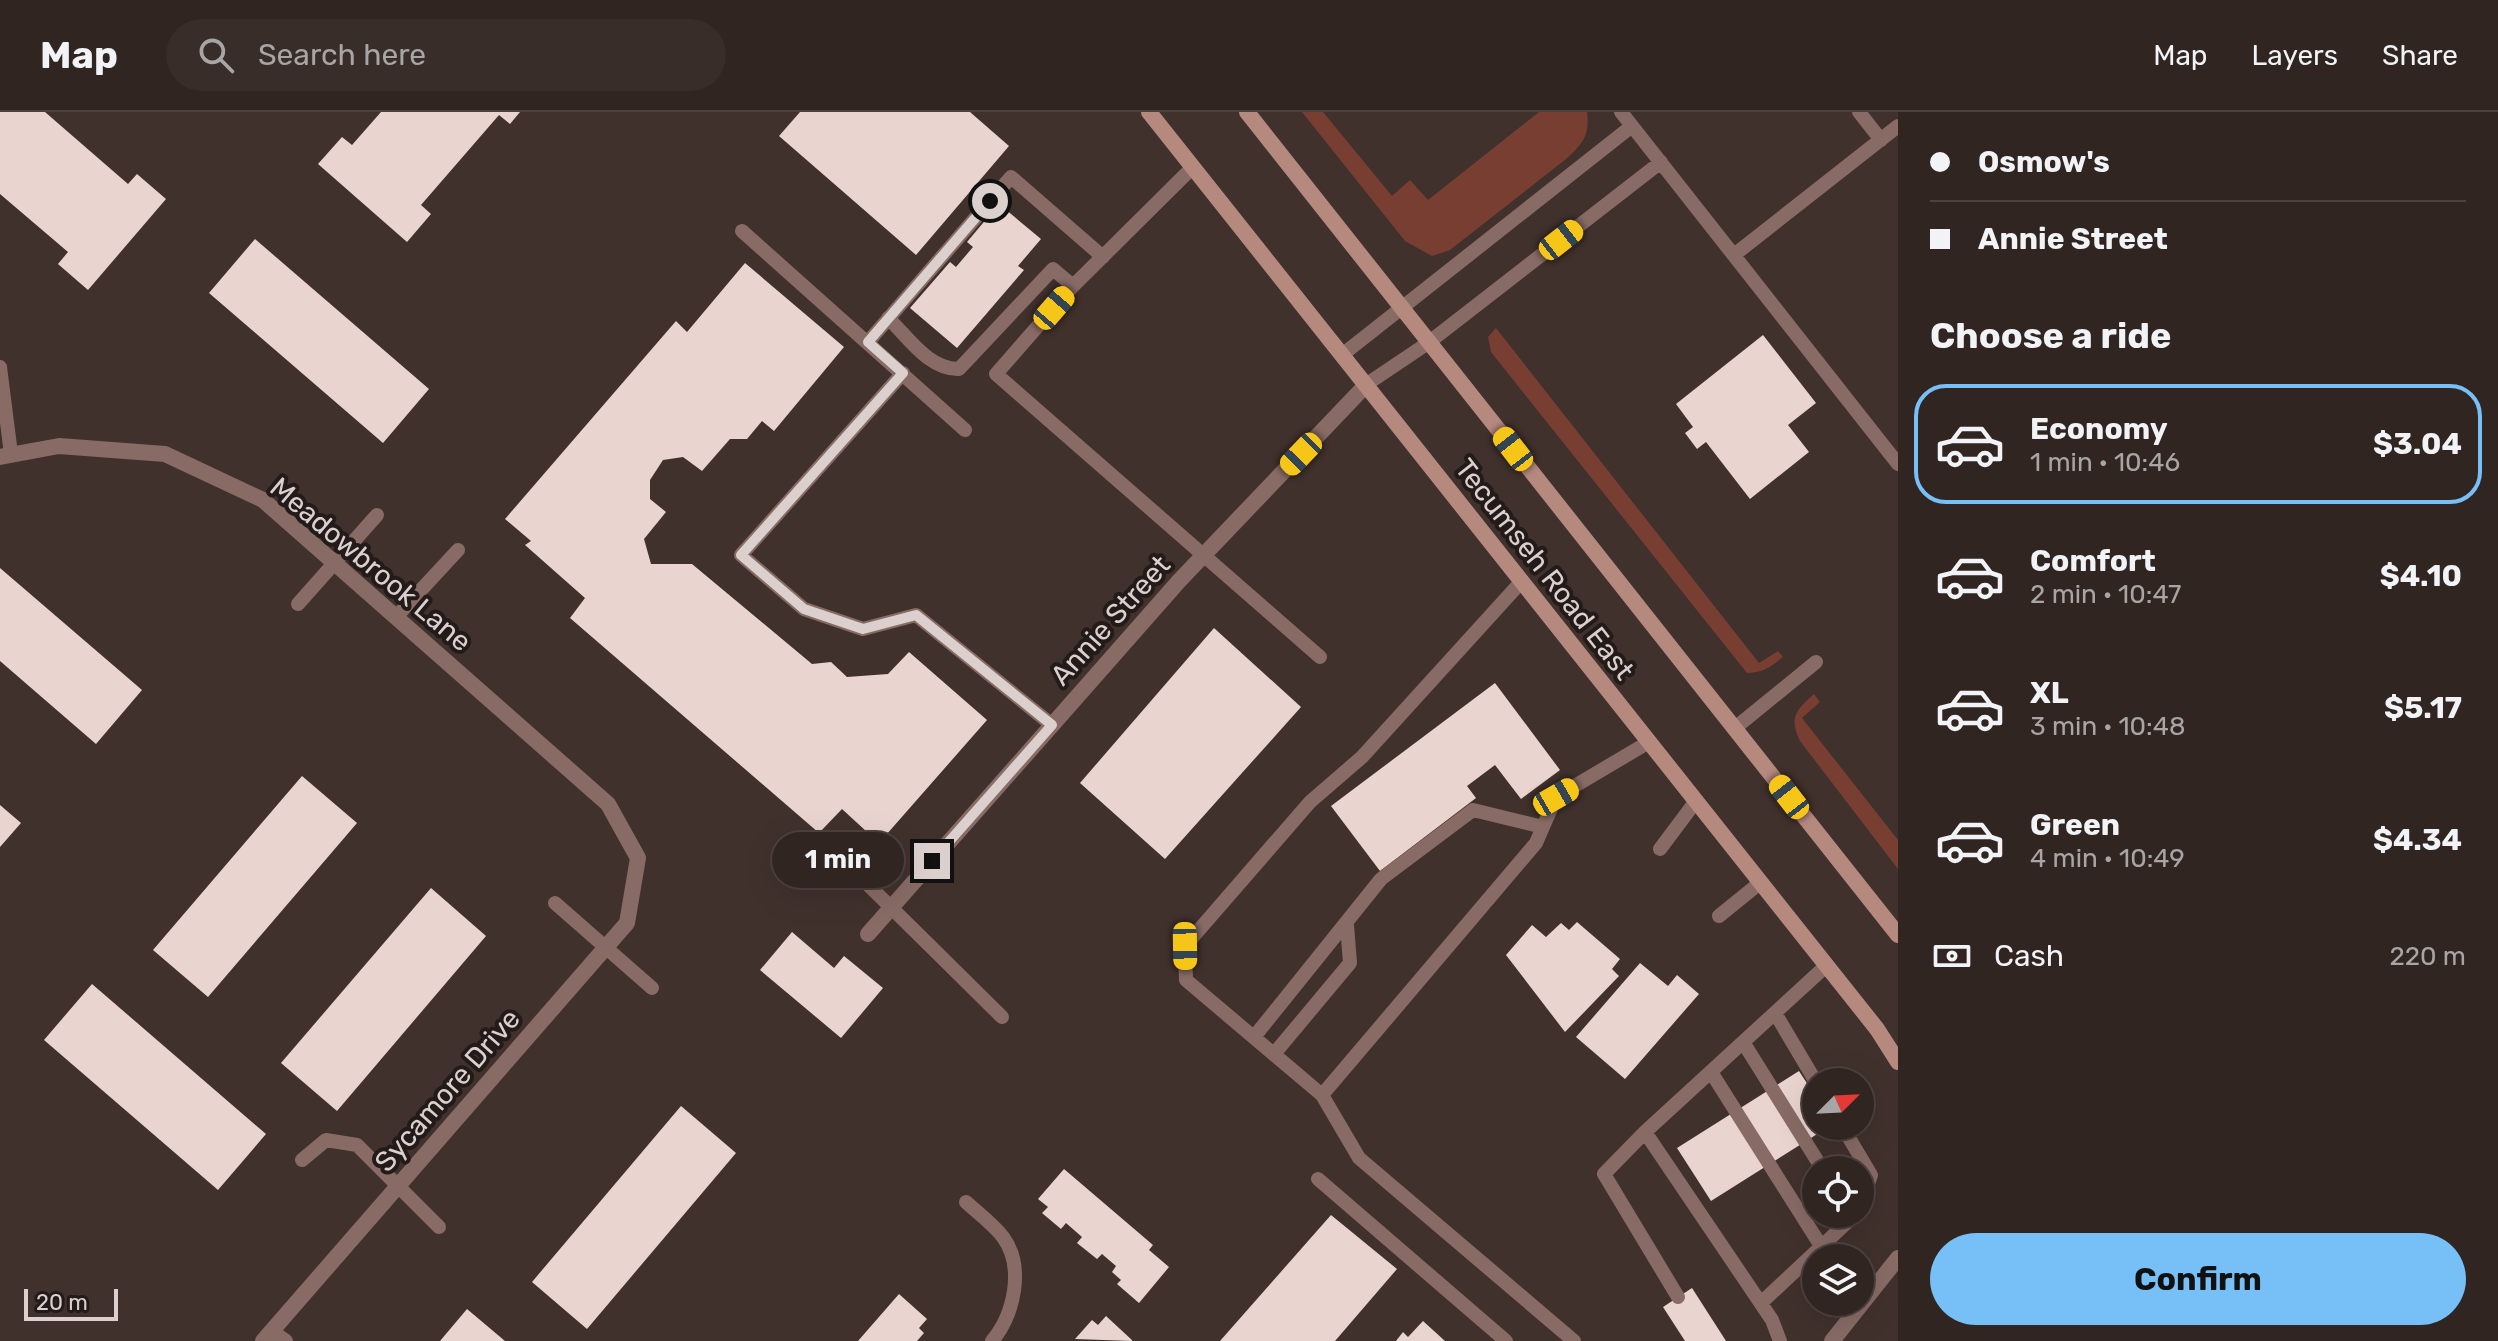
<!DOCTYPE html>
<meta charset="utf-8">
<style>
:root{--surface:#312522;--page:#392d2a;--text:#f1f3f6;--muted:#a8a5a5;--line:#4c4240;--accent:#77bff7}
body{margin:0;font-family:Rubik,sans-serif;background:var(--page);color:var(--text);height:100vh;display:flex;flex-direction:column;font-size:30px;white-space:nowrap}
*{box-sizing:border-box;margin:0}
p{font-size:26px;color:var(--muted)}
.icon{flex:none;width:44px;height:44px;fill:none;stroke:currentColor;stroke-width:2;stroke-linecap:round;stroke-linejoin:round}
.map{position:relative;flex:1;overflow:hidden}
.panel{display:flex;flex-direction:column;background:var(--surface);width:600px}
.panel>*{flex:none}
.guide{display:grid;align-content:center;height:176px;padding:0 32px;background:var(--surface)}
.needle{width:52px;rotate:66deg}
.fabs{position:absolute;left:1802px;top:956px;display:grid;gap:16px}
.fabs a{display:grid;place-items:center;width:72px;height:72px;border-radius:50%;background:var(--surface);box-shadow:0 8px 32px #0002,0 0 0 2px var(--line);font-size:40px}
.scale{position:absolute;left:24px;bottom:20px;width:94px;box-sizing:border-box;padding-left:8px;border:4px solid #dbd0cd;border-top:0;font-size:22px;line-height:28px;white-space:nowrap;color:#dbd0cd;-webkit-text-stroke:6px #221b19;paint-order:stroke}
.end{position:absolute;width:36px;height:36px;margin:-18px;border:10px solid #dbd0cd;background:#111;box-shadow:0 0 0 4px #111}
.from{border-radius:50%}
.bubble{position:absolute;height:56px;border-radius:28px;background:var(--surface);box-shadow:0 8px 32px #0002,0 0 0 2px var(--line);font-size:26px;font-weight:700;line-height:56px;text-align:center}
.car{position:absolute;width:24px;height:48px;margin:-24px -12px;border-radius:10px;box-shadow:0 0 6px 2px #0007;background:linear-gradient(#f5c518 24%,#345 0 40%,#f5c518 0 76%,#345 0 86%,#f5c518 0)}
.guide b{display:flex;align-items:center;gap:28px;height:76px;font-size:30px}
.guide b+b{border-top:2px solid var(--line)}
.guide i{width:20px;height:20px;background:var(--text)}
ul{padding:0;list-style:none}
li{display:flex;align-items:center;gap:24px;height:120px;margin:0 16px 12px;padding:0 16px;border:4px solid transparent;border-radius:32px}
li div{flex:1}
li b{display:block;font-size:30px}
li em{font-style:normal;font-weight:700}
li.selected{border-color:var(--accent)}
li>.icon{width:72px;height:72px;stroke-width:1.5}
h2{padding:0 32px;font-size:36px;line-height:96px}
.pay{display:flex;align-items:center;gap:20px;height:88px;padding:0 32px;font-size:30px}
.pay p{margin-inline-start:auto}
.action{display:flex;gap:16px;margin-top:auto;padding:16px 32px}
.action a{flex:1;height:92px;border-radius:48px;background:var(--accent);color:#111;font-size:32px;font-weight:700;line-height:92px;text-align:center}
header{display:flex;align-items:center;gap:48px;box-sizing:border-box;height:112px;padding:0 40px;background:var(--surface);border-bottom:2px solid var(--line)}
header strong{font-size:38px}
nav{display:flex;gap:44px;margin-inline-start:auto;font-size:28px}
.search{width:560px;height:72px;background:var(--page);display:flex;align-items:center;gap:20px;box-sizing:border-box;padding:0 28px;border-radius:44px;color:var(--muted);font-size:30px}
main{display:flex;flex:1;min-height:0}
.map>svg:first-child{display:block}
.green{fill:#783e32}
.building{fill:#ead4cf}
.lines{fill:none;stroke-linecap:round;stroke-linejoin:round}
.service{stroke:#886b65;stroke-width:14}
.minor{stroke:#886b65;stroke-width:16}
.tertiary{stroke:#886b65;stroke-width:16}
.secondary{stroke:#b6897f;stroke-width:16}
.route{stroke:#dbd0cd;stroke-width:10}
.labels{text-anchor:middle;stroke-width:8;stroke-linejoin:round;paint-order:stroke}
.street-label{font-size:28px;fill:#dbd0cd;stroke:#221b19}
</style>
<header>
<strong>Map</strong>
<div class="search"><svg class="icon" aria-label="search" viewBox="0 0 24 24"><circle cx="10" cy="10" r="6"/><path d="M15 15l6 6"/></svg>Search here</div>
<nav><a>Map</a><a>Layers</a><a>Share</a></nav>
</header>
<main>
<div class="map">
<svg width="1898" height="1229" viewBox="0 0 1898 1229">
<rect width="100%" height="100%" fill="#41312d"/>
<path class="green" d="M1302 0H1323L1392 84 1410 68 1428 88 1539 0H1587C1590 23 1583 32 1566 47L1450 138 1432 144 1405 129Z
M1496 216 1759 551 1778 539 1783 545C1771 555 1762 561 1747 561L1491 240 1488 225Z
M1814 582 1820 590 1802 606 1898 728V757L1800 629C1789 606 1795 599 1814 582Z"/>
<path class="building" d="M0 0H45L128 72 137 62 166 87 88 178 58 152 68 140 0 82Z
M381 0H520L510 12 499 3 421 93 431 102 407 130 318 52 342 25 352 33Z
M800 0H970L1009 34 916 143 779 24Z
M999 92 1041 127 1018 154 1024 158 957 236 910 196 950 150 956 155 973 135 967 130Z
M255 127 429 277 383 331 209 181Z
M745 151 844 235 774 319 762 309 747 327H730L702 359 683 345 663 348 650 368V387L666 400 644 427 651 452H692L812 552 831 550 847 565 888 562 909 540 987 608 879 731 842 697 819 721 570 506 585 486 525 433 531 429 505 407 676 209 687 220Z
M1763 223 1816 291 1788 313 1809 340 1750 387 1706 330 1697 337 1685 321 1693 315 1676 292Z
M0 456 142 578 96 632 0 549Z
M1214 516 1301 595 1165 747 1080 671Z
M1495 571 1560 658 1521 687 1495 653 1467 674 1476 686 1380 759 1331 694Z
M302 664 357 711 208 885 153 838Z
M0 693 21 711 0 735Z
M431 776 486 824 337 999 281 951Z
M1577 810 1620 847 1612 857 1619 864 1565 920 1506 843 1532 813 1546 825 1561 811 1569 818Z
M792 820 834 856 844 844 883 876 841 926 760 858Z
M1640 851 1668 874 1677 863 1699 882 1625 967 1576 925Z
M92 872 266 1022 218 1078 44 928Z
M1799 959 1816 985V1014H1830L1711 1089 1677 1036Z
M681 994 736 1041 587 1217 532 1170Z
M1064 1057 1153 1133 1149 1138 1169 1155 1139 1191 1117 1172 1121 1168 1112 1160 1116 1154 1102 1142 1097 1147 1077 1131 1082 1125 1066 1111 1061 1117 1042 1101 1048 1095 1038 1087Z
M1331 1103 1397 1157 1335 1229H1220Z
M1692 1176 1726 1229H1685L1663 1195Z
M899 1182 927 1207 919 1216 924 1221 917 1229H858Z
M467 1197 505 1229H440Z
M1106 1204 1133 1229 1075 1227 1092 1208 1098 1213Z
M1423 1209 1445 1229H1396L1403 1220 1408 1225Z"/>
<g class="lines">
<path class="service" d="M1621 0 1898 352
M1859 0 1881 28
M1193 55 1073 174 996 262 1320 545
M742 119 965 318
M1734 143 1898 14
M888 206C908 225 929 258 959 257L1053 157 1073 174
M868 230 1011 65 1103 145
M1342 243 1632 14
M0 255 11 342
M903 261 741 443 804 497 863 517 916 503 1052 613
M1367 272 1428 231 1661 50
M1522 469 1362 645 1310 690 1185 834 1186 868 1322 983 1536 731 1556 685 1649 630
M298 492 377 403
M396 505 458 438
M1735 616 1816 550
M1660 737 1696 689
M838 743 1002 905
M555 791 652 876
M1719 804 1761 770
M1775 901 1816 970
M1254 925 1381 767 1473 698 1543 715
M1743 930 1823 1058
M1274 942 1350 851 1347 813
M1711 960 1821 1134
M1322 983 1359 1046 1574 1229
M1842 1014 1871 1063 1860 1096
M1645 1020 1604 1062 1678 1185
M302 1048 326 1028 357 1033 439 1115
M1318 1067 1506 1229
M966 1090C978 1101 993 1112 1003 1125 1025 1155 1014 1203 992 1229
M1761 1191 1856 1102
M272 1219 286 1229
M1780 1229 1772 1208 1645 1020 1827 853"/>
<path class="minor" d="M0 345 59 334 165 342 263 388 608 692 638 746 627 811 263 1229
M868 822 1179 469 1367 272"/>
<path class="tertiary" d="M1832 1229 1898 1146"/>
<path class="secondary" d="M1149 0 1877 917 1898 950
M1247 0 1898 823"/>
</g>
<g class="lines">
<path class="route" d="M932 749 1052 613 916 503 863 517 804 497 741 443 903 261 868 230 990 89"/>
</g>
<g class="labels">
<g class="street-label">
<text transform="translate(371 452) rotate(40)" y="10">Meadowbrook Lane</text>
<text transform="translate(1545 457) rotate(52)" y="10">Tecumseh Road East</text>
<text transform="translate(1110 508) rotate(-48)" y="10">Annie Street</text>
<text transform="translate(447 978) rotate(-49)" y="10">Sycamore Drive</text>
</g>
</g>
</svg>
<div class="fabs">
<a><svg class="needle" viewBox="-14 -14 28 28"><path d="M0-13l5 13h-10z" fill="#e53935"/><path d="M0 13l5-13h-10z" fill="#a8a5a5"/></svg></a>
<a><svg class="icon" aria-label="locate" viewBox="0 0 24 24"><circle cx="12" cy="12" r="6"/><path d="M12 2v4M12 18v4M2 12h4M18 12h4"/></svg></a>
<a><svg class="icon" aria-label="layers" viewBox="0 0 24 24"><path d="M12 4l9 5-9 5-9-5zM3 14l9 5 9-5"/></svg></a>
</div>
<div class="scale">20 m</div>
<i class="end from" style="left:990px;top:89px"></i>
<i class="end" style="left:932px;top:749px"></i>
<div class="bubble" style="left:772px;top:720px;width:132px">1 min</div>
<i class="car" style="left:1561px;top:128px;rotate:52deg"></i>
<i class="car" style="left:1054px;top:196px;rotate:41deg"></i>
<i class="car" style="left:1513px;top:337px;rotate:322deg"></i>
<i class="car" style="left:1301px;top:342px;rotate:224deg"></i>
<i class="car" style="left:1556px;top:685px;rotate:60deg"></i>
<i class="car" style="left:1789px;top:685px;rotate:322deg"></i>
<i class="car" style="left:1185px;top:834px;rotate:179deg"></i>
</div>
<section class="panel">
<div class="guide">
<b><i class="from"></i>Osmow's</b>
<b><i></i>Annie Street</b>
</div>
<h2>Choose a ride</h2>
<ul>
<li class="selected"><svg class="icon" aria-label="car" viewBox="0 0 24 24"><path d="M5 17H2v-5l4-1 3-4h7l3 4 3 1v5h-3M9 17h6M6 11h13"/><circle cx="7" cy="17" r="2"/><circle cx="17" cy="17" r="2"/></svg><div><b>Economy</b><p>1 min · 10:46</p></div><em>$3.04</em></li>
<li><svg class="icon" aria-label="car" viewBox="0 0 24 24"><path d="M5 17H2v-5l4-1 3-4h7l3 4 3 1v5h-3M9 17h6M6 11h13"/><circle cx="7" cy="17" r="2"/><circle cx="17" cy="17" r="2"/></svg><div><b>Comfort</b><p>2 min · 10:47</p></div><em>$4.10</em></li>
<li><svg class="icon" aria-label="car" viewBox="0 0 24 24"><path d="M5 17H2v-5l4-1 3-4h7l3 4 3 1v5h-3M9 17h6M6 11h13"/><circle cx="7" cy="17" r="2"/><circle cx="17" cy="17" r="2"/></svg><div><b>XL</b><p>3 min · 10:48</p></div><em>$5.17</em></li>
<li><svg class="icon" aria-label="car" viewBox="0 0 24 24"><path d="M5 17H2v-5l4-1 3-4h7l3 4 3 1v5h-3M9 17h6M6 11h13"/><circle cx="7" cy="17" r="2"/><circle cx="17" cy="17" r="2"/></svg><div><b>Green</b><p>4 min · 10:49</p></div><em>$4.34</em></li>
</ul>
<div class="pay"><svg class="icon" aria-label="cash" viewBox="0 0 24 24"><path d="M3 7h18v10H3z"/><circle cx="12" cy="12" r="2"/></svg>Cash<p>220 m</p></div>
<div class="action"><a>Confirm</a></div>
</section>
</main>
